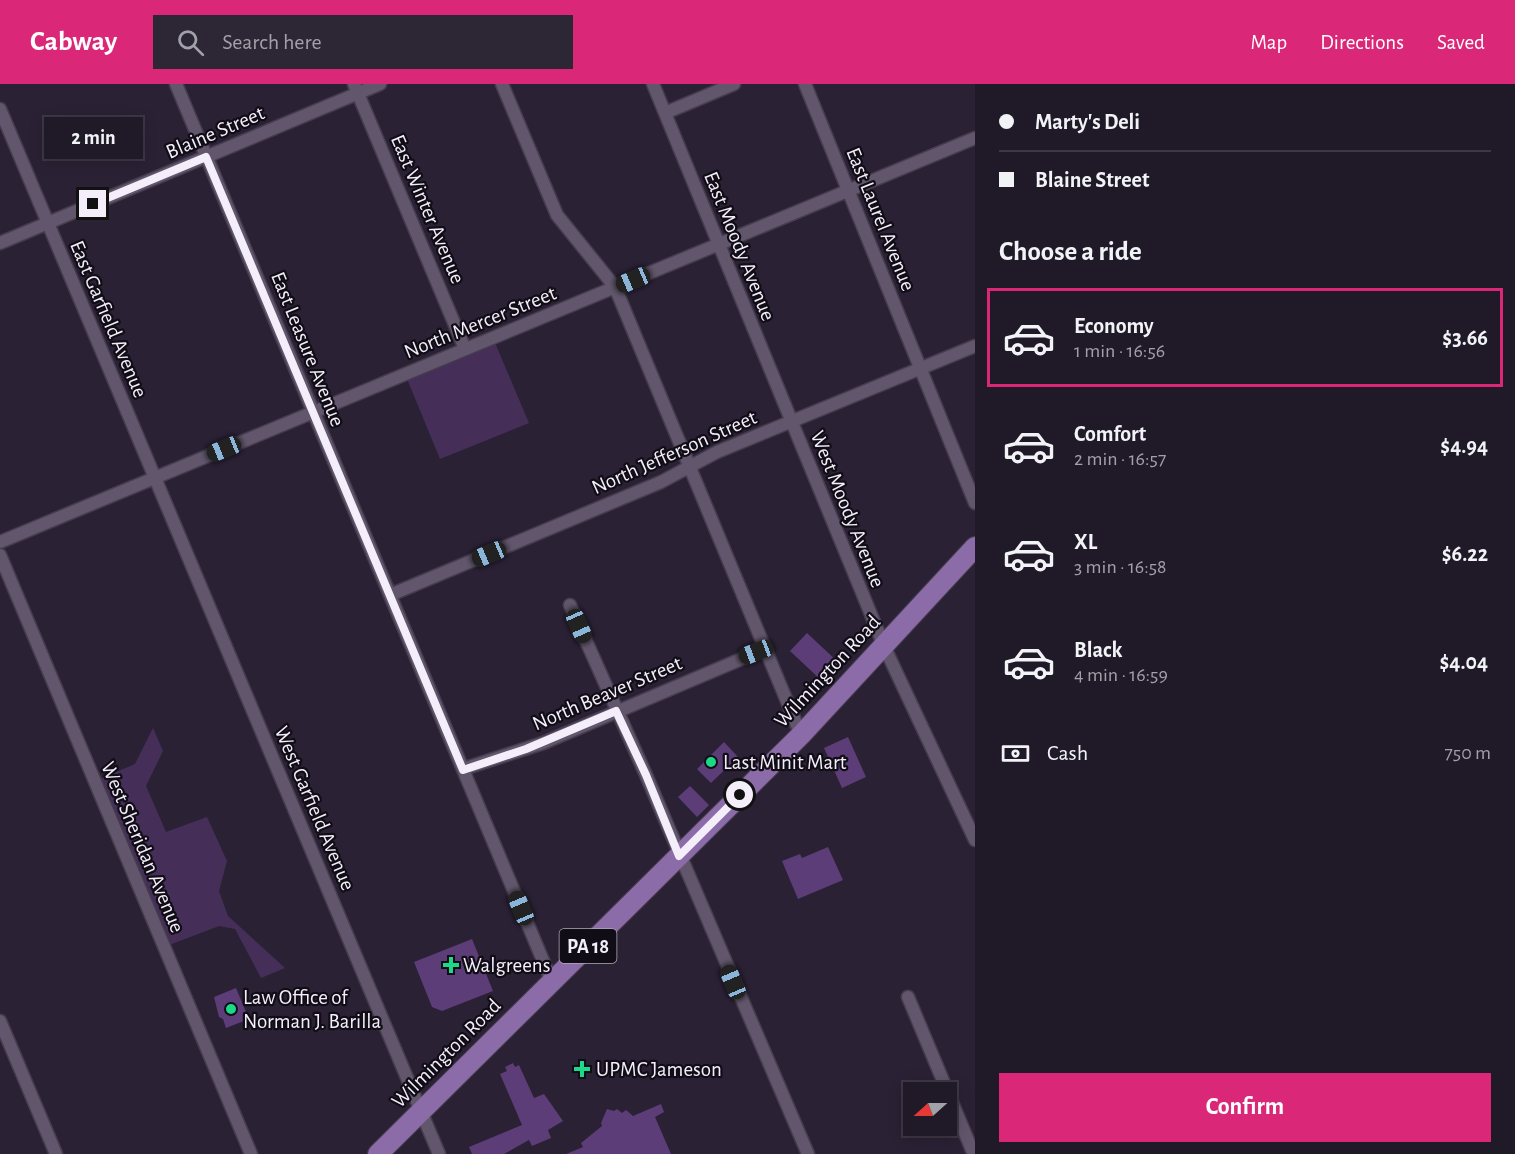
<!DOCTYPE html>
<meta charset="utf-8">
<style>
:root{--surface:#201928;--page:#2d2634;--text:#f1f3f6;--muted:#a2a0a8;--line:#3d3845;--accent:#db2777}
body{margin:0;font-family:"Alegreya Sans",sans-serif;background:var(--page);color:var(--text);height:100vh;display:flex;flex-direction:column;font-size:22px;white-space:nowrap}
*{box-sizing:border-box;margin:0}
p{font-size:20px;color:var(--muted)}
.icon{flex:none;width:33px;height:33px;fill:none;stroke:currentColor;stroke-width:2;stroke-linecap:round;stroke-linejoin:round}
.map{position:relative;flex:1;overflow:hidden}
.details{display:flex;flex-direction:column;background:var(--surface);width:540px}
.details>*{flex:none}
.hud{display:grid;align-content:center;height:132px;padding:0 24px;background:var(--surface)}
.needle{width:39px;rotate:249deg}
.controls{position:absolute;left:903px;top:998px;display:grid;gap:12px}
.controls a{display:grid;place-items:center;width:54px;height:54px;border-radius:0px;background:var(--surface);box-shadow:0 3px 15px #0003,0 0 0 2px var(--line);font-size:30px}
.end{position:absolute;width:27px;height:27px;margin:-14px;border:8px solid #f4eefb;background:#111;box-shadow:0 0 0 3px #111}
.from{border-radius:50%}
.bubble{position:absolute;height:42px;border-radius:0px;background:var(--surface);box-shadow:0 3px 15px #0003,0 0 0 2px var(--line);font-size:20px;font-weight:700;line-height:42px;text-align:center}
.car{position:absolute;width:18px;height:36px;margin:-18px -9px;border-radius:8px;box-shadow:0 0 4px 2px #0007;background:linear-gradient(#222 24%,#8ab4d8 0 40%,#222 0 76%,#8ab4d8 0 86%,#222 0)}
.hud b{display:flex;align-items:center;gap:21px;height:57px;font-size:22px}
.hud b+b{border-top:2px solid var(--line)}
.hud i{width:15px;height:15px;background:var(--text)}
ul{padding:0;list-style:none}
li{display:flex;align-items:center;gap:18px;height:99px;margin:0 12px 9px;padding:0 12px;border:3px solid transparent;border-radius:0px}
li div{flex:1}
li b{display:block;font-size:22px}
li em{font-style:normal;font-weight:700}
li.on{border-color:var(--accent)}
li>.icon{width:54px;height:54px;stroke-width:1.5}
h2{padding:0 24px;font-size:27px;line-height:72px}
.pay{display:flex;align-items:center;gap:15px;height:66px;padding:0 24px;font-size:22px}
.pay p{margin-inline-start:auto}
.button{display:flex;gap:12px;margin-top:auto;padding:12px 24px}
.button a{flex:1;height:69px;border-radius:0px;background:var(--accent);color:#fff;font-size:24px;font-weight:700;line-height:69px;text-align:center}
header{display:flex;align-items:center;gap:36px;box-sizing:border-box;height:84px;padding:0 30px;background:var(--accent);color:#fff}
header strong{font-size:28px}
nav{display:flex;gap:33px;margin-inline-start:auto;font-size:21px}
.search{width:420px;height:54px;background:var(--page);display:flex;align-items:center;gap:15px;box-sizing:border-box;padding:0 21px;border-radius:0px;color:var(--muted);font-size:22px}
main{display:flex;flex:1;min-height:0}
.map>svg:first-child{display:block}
.green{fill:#452f59}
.building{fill:#5c3d77}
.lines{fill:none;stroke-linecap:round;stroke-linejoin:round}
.minor-casing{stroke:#453c4d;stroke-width:15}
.primary-casing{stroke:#453c4d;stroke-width:22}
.minor{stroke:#61566c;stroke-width:12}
.primary{stroke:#8c6ca8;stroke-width:20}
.route{stroke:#f4eefb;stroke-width:8}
.poi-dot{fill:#1bd988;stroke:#110d16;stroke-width:2}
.labels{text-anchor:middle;stroke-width:4.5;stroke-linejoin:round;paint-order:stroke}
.shield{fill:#110d16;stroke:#b0aab6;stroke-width:1.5}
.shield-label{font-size:20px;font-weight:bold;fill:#f4eefb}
.street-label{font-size:21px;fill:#f4eefb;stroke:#110d16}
.poi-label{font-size:21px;fill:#f4eefb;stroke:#110d16;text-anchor:start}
</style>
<header>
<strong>Cabway</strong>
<div class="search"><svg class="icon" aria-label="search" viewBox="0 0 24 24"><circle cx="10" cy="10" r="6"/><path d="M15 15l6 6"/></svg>Search here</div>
<nav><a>Map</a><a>Directions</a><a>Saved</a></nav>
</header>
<main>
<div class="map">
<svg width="975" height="1070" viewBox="0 0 975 1070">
<rect width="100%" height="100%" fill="#2b2135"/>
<path class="green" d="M493 254 529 339 440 375 405 290Z
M153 644 163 667 146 702 166 748 207 733 227 777 219 807 228 832 285 884 261 894 235 845 219 842 164 863 95 697 135 680Z"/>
<path class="building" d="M807 549 839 579 822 597 790 567Z
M848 653 866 693 842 704 824 664Z
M724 658 738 673 711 699 697 685Z
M690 702 709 721 697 733 678 713Z
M828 763 843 796 798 815 782 777 800 770 802 774Z
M472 855 493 907 442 927 432 923 414 878Z
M236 904 249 935 226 944 223 935 219 933 214 913Z
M513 979 515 983 519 981 534 1014 544 1010 563 1037 548 1046 551 1054 532 1062 529 1056 504 1070H472L469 1063 522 1041 500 990 507 987 505 983Z
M661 1020 664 1028 655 1033 671 1070H566L583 1063 581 1059 602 1042 601 1039 607 1025 614 1027 617 1025 622 1029 626 1026 633 1032Z"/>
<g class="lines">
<defs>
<path id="minor" d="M176 0 552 898
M354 0 465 265
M502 0 557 131 615 203 801 651
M653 0 884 562 975 756
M805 0 975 419
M0 25 439 1070
M665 29 734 0
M0 159 380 0
M0 458 975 54
M0 471 251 1070
M390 511 661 398 717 368 975 262
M570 521 646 691 808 1070
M463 685 543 659 765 565
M908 913 972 1066
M0 937 56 1070"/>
<path id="primary" d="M378 1070 801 651 975 463"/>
</defs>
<use href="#minor" class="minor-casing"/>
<use href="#primary" class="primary-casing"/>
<use href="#minor" class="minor"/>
<use href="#primary" class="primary"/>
</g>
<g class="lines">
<path class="route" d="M93 120 206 73 463 686 526 665 616 627 646 691 679 772 740 711"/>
</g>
<g class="poi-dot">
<circle cx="711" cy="678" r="6"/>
<path d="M448 872h6v6h6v6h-6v6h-6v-6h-6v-6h6z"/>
<circle cx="231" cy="925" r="6"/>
<path d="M579 976h6v6h6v6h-6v6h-6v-6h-6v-6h6z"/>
</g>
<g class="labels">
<rect class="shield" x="559.5" y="845" width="57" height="34" rx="4.5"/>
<g class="shield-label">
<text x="588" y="869">PA 18</text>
</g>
<g class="street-label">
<text transform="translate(215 48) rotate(-23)" y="7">Blaine Street</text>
<text transform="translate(428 125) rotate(67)" y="7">East Winter Avenue</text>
<text transform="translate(881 135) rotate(68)" y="7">East Laurel Avenue</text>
<text transform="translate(740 162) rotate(68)" y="7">East Moody Avenue</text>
<text transform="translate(109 235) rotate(67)" y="7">East Garfield Avenue</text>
<text transform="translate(480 238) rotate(-22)" y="7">North Mercer Street</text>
<text transform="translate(308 265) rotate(68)" y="7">East Leasure Avenue</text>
<text transform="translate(674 368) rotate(-24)" y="7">North Jefferson Street</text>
<text transform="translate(848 425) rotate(68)" y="7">West Moody Avenue</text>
<text transform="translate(827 587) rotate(-47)" y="7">Wilmington Road</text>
<text transform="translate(607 609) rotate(-23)" y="7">North Beaver Street</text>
<text transform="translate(315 724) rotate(67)" y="7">West Garfield Avenue</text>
<text transform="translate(143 763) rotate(67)" y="7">West Sheridan Avenue</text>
<text transform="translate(446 969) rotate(-45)" y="7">Wilmington Road</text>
</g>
<g class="poi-label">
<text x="723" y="685">Last Minit Mart</text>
<text x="463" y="888">Walgreens</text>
<text x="243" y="920">Law Office of<tspan x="243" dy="24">Norman J. Barilla</tspan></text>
<text x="596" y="992">UPMC Jameson</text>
</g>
</g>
</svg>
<div class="controls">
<a><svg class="needle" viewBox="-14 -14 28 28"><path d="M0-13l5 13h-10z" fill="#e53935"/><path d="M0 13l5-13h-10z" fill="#a2a0a8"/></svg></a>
</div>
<i class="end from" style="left:740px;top:711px"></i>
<i class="end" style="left:93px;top:120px"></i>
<div class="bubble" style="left:44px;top:33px;width:99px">2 min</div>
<i class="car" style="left:633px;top:196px;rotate:247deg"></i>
<i class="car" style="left:224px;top:365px;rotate:248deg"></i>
<i class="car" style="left:489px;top:470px;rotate:247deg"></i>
<i class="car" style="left:579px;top:542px;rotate:156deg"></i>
<i class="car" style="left:756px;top:568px;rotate:249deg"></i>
<i class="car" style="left:521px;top:824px;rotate:337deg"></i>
<i class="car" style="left:733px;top:898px;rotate:337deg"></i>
</div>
<section class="details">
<div class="hud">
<b><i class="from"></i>Marty's Deli</b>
<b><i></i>Blaine Street</b>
</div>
<h2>Choose a ride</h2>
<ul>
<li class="on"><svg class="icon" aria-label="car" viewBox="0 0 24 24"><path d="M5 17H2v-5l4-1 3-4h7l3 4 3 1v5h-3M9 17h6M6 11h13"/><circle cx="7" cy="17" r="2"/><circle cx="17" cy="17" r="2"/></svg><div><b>Economy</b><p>1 min · 16:56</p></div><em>$3.66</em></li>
<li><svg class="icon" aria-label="car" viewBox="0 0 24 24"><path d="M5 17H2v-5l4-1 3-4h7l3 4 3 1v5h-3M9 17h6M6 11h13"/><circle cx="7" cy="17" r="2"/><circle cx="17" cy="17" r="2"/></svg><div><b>Comfort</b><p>2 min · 16:57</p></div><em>$4.94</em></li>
<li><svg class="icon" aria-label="car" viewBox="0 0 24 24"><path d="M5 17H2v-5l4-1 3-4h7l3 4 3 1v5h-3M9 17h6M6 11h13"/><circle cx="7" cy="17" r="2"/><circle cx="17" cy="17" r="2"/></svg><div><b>XL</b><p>3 min · 16:58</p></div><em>$6.22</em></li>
<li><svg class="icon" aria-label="car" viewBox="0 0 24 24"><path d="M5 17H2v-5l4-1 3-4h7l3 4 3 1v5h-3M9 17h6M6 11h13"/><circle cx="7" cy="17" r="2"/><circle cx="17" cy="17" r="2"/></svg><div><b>Black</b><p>4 min · 16:59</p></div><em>$4.04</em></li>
</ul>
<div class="pay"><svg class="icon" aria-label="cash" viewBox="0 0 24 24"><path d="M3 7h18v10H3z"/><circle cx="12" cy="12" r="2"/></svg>Cash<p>750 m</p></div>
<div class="button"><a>Confirm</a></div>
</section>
</main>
